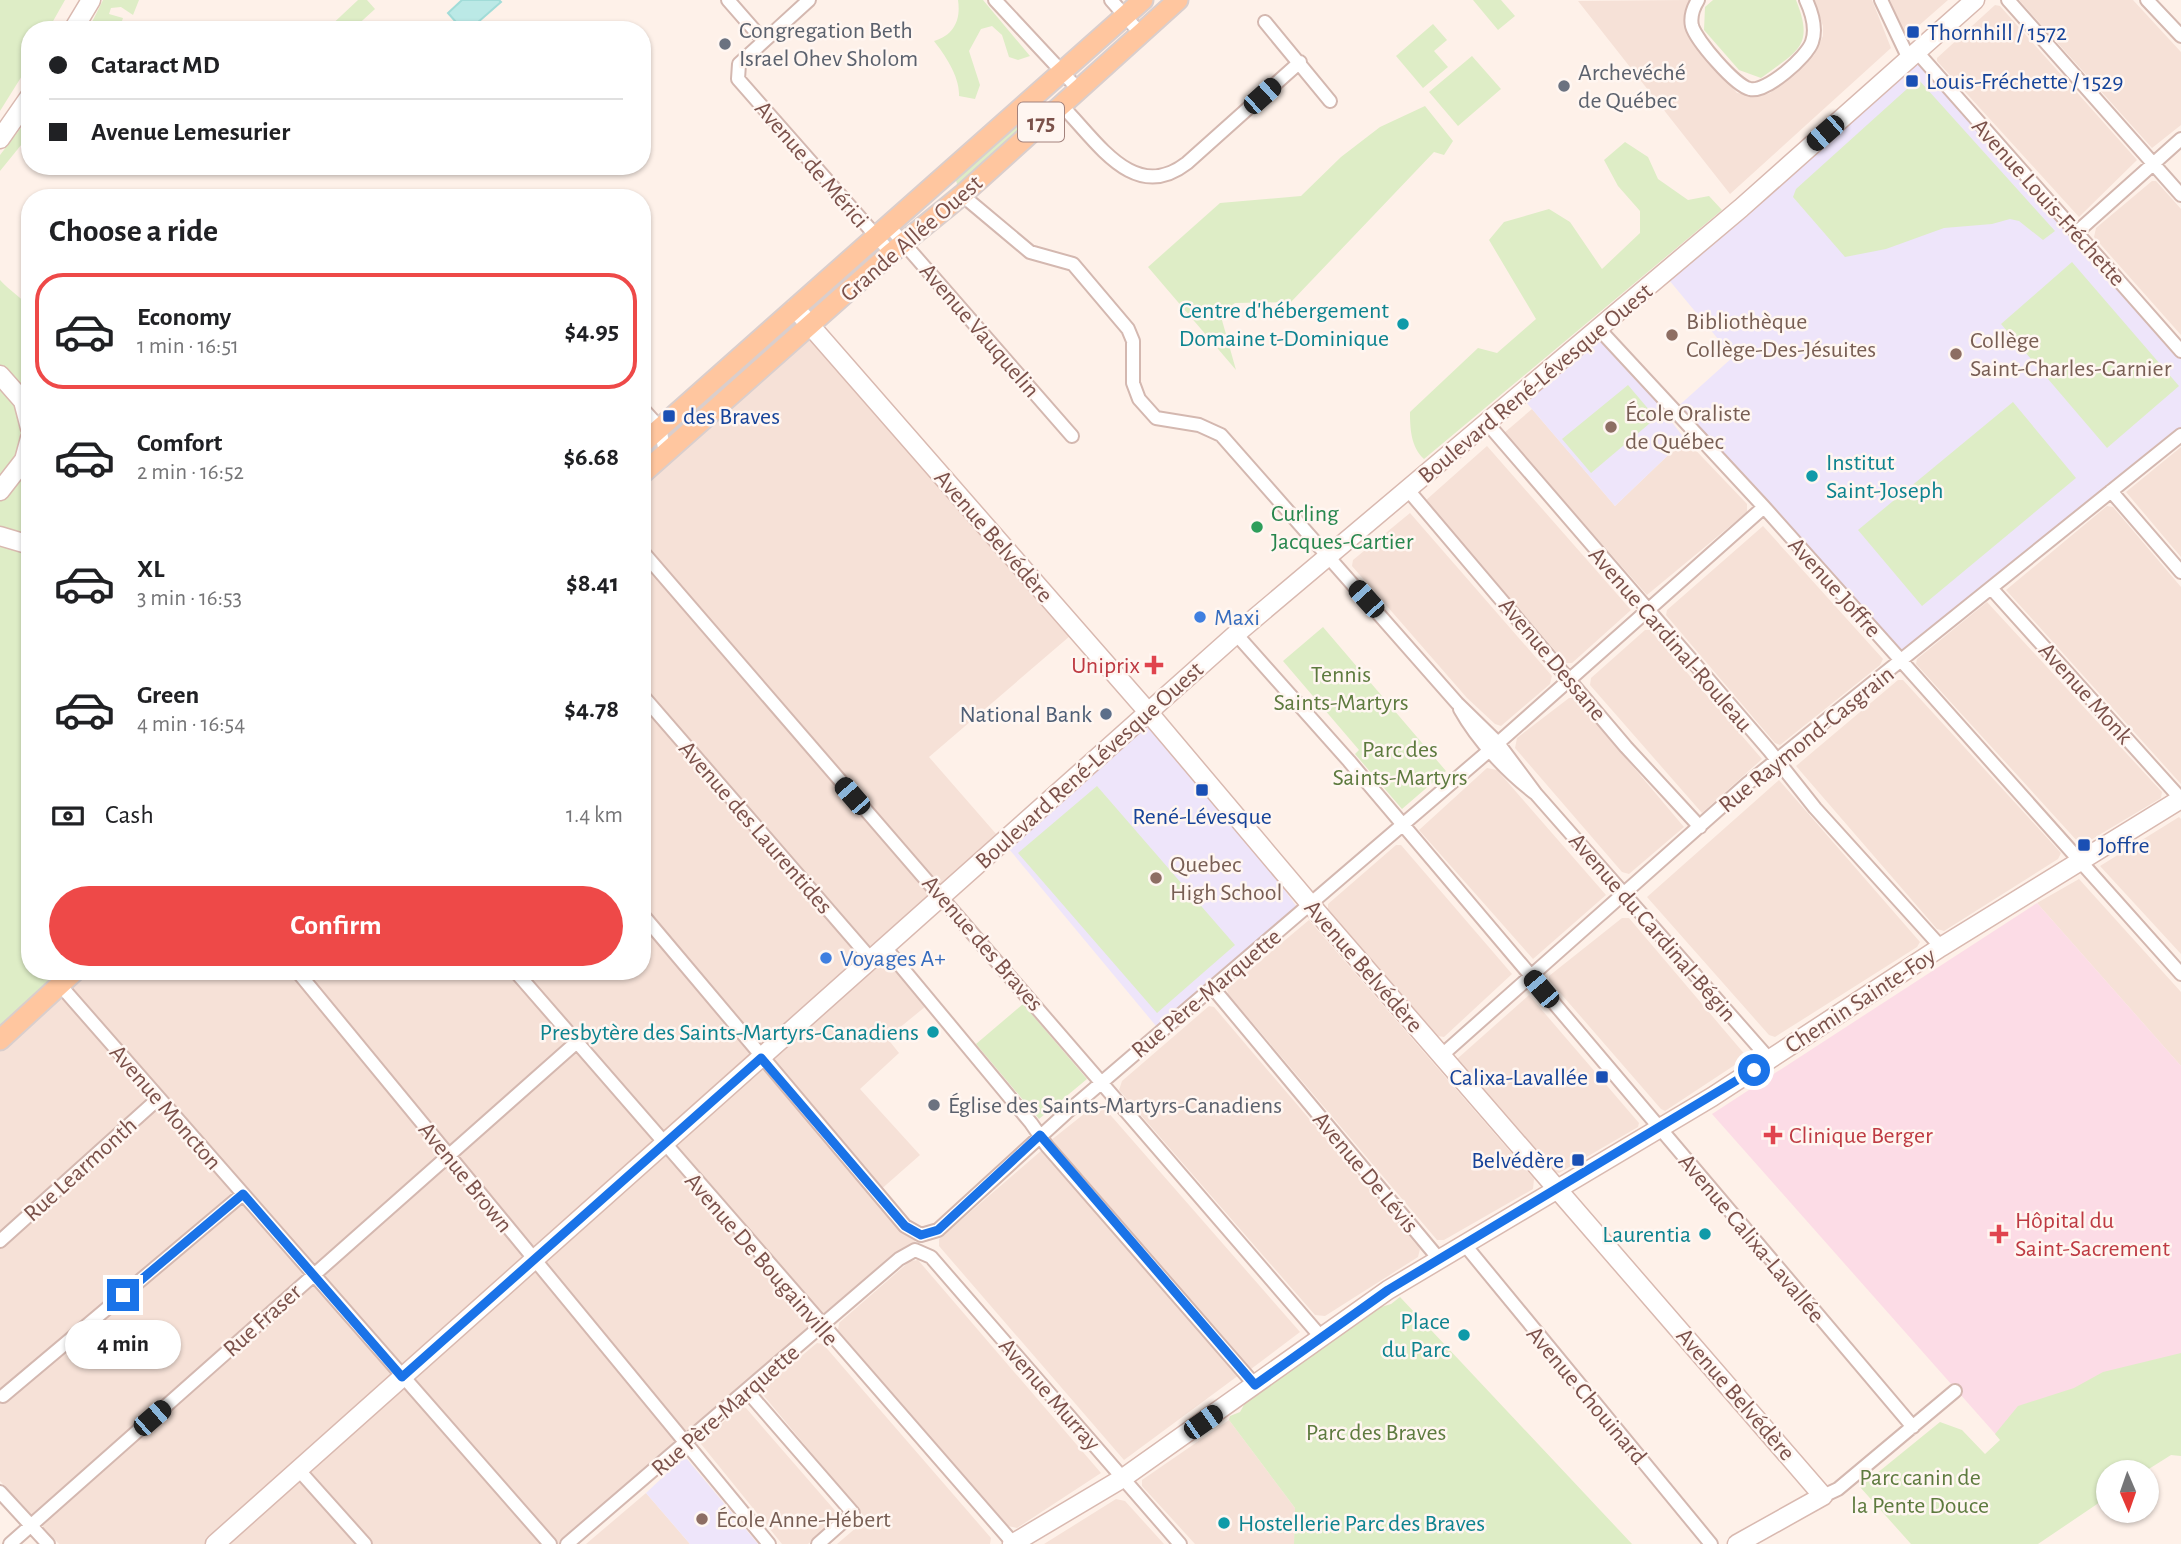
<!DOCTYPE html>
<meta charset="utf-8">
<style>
:root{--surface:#fff;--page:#f6f6f6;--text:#202124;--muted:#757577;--line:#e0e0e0;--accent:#ee4948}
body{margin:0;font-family:"Alegreya Sans",sans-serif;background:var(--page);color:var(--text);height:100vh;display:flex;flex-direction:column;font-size:26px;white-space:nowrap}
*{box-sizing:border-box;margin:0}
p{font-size:23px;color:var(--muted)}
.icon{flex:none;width:38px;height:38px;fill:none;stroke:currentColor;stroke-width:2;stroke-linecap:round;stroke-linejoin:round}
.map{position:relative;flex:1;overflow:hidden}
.details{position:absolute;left:21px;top:189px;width:630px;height:791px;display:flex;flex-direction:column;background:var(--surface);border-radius:28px;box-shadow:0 2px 5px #0004}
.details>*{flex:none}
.guide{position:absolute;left:21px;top:21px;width:630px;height:154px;border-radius:28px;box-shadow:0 2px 5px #0004;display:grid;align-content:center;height:154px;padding:0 28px;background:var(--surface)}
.needle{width:46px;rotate:178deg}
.buttons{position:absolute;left:2096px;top:1460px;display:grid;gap:14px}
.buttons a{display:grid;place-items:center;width:63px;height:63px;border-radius:50%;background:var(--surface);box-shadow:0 2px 5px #0004;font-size:35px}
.end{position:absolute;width:32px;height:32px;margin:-16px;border:9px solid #1a73e8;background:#fff;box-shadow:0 0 0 4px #fff}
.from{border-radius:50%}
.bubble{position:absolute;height:49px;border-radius:24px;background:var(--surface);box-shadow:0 2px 5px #0004;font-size:23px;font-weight:600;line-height:49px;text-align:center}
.car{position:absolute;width:21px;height:42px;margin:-21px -10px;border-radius:9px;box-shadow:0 0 5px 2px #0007;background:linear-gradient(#222 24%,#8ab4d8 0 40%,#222 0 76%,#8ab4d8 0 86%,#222 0)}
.guide b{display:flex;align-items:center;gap:24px;height:66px;font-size:26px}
.guide b+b{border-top:2px solid var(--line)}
.guide i{width:18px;height:18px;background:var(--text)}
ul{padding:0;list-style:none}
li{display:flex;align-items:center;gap:21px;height:116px;margin:0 14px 10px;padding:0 14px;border:4px solid transparent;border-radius:28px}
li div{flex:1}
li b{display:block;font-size:26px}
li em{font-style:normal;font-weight:600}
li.on{border-color:var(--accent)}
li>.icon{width:63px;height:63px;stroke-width:1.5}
h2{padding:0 28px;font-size:32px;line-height:84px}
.pay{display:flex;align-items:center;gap:18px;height:77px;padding:0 28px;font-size:26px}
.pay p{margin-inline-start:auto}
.action{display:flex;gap:14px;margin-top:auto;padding:14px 28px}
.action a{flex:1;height:80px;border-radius:42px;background:var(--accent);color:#fff;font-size:28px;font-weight:600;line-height:80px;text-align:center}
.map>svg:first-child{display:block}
.residential{fill:#f6e1d7}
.education{fill:#eee5fa}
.medical{fill:#fcdce6}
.green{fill:#deedc6}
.water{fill:#bbe9e6;stroke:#a1dcd8;stroke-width:2}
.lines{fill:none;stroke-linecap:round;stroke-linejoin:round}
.street-casing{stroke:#d4b8b0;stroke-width:16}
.secondary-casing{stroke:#d9b9b0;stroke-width:21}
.primary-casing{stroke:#dacecc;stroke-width:23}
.street{stroke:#fff;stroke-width:12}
.secondary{stroke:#fff;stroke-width:18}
.primary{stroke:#ffc69f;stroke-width:19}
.route{stroke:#1a73e8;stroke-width:9}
.transit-dot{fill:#1a4fb4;stroke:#fff6f1;stroke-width:2.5}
.worship-dot{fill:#6b7280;stroke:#fff6f1;stroke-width:2.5}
.culture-dot{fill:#0f9aa8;stroke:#fff6f1;stroke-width:2.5}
.education-dot{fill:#8d6e63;stroke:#fff6f1;stroke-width:2.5}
.leisure-dot{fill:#2e9e5b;stroke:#fff6f1;stroke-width:2.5}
.shop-dot{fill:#3f7fe0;stroke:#fff6f1;stroke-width:2.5}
.health-dot{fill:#e0444e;stroke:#fff6f1;stroke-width:2.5}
.service-dot{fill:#5c6f8a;stroke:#fff6f1;stroke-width:2.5}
.labels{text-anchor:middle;stroke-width:5;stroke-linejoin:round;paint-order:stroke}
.shield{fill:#fff6f1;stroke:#a3827c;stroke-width:2}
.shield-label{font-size:23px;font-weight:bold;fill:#7b514a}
.worship-label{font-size:24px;fill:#5b616d;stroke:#fff6f1;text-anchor:start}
.transit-label{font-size:24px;fill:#164399;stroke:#fff6f1;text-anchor:start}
.street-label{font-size:24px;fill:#7b514a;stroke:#fff6f1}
.culture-label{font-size:24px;fill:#0d838f;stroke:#fff6f1;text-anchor:end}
.education-label{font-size:24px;fill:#785e54;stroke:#fff6f1;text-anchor:start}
.leisure-label{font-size:24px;fill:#27864d;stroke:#fff6f1;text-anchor:start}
.shop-label{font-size:24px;fill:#366cbe;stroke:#fff6f1;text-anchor:start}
.health-label{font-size:24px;fill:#be3a42;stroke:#fff6f1;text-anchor:start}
.park-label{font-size:24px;fill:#5d7a3e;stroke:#fff6f1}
.service-label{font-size:24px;fill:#4e5e75;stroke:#fff6f1;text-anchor:end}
</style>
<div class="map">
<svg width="2181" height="1544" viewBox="0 0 2181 1544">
<rect width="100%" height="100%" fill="#fef1e9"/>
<path class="residential" d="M1690 0 1685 22 1688 36 1737 93 1759 96 1770 93 1814 55 1823 36V26L1814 0H1872L1891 48 1730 194 1578 1Z
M1890 0H1948L1908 35 1903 32Z
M2019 0H2133L2181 52V125L2152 148Z
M1995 5 2000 6 2137 160 2079 217 1937 61V58Z
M2152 181H2156L2181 209V335L2094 237 2096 228Z
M811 325 1077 630 929 757 1004 843 884 946 931 1002 887 1038 899 1053 860 1089 920 1155 878 1192 918 1239 822 1327 564 1544H59L0 1481V1040L75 971H642V474Z
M1532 409 1615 506 1685 439 1747 504V512L1647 595 1504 433Z
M1487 446 1631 610 1572 663H1566L1425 501Z
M2181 447V557L2126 492Z
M2107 506 2113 507 2181 587V784L2006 590Z
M1410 513 1552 676 1550 684 1501 726 1495 724 1467 698 1352 566 1353 560Z
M1763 526 1883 659 1880 665 1780 745 1775 743 1666 615 1667 610Z
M1987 602 2162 792 2161 798 2084 844 2079 843 1916 664 1917 659Z
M1645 630H1650L1762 759 1702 813 1590 685 1591 678Z
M1898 680H1903L2061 853 2058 859 1944 931 1937 929 1796 766Z
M1569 698H1575L1684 827 1629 874 1622 872 1515 748 1517 738Z
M1487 768 1497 770 1606 895 1533 959 1419 830Z
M1779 780 1920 942 1917 947 1775 1037 1769 1035 1647 897Z
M2179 817 2181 819V954L2100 866Z
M1396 845H1401L1512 974 1444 1037 1438 1036 1328 909V904Z
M2079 879 2181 992V1066L2037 903Z
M1622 918H1629L1747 1057 1665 1111 1661 1109 1549 980V976Z
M1309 920 1534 1179 1533 1189 1444 1240H1437L1228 994 1227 989Z
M1529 995 1639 1123 1638 1127 1559 1173 1553 1172 1457 1059Z
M1209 1006 1214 1007 1420 1249 1418 1257 1325 1316 1315 1315 1119 1090 1122 1081Z
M1099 1102 1300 1332 1251 1369 1247 1368 1050 1141Z
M1042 1150 1239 1375 1124 1460 939 1246V1239Z
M918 1260 1101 1473 1017 1528 1008 1526 838 1330 839 1323 910 1261Z
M817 1343 823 1344 991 1538 990 1544H837L864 1521 863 1515 760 1391Z
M742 1407 746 1408 838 1514 837 1520 808 1544H782L701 1444V1440Z
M1229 1420 1295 1508 1294 1544H1195L1142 1486V1480Z
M646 1493 690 1544H586Z
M1116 1499 1125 1501 1164 1544H1044Z"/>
<path class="education" d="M1917 52 2181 351V435L1901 661 1674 410 1733 357 1664 274Z
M1599 329 1685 439 1615 506 1520 395Z
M1149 713 1179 748 1297 907 1161 1032 1004 843Z
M687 1459 758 1544H690L646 1493 681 1460Z"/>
<path class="medical" d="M2037 903 2181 1066V1355L2006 1446 1712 1114Z"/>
<path class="green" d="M0 0H65L48 30H30V63L0 111Z
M103 0H139L133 15 121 7 111 8 109 14 123 18 119 30H88Z
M358 0H367L375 9 352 30H326Z
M958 0H983L1030 56 1018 60 1009 57 1002 35 992 26 981 29 969 51 980 85 975 99 959 96C960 77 945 55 934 41 954 35 961 20 958 0Z
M1473 0H1501L1515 16 1498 30Z
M1713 0H1796C1815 47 1797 51 1761 78L1739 70 1704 30 1705 7Z
M1433 24 1447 40 1434 51 1448 67 1423 88 1396 56Z
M1472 56 1501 89 1458 126 1429 92Z
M1918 79 2055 231 2043 240 2019 221 2010 219 1992 224 1944 228 1886 249 1845 257 1793 197 1796 189Z
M1425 106 1453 141 1444 155 1434 152 1291 302 1235 303 1220 313 1236 370 1148 267 1220 203 1301 196 1341 157 1380 127Z
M1035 108 1040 112 960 185 957 184 955 177Z
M30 116V134L0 171V155Z
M1625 142 1648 157 1658 179 1688 200 1709 196 1722 210 1424 459C1411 447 1410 429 1410 412L1478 348 1497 353 1536 319 1489 240 1504 222 1549 209 1570 222 1602 269 1640 233V211L1618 186 1604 160Z
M2072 262 2179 386 2107 448 2001 324Z
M0 280C10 291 21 297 30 308V971H80L0 1043Z
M791 323 797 326 675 435 673 433 672 430Z
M1628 385 1656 418 1591 473 1562 439Z
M2013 402 2076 478 1922 606 1858 530Z
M1323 627 1446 771 1402 809 1355 754 1359 750 1283 661Z
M1097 786 1235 945 1157 1013 1018 853Z
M1023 1004 1087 1079 1039 1119 976 1044Z
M1400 1297 1632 1544H1294L1295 1508 1229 1420 1230 1416 1240 1412 1255 1385 1348 1317 1391 1304Z
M2181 1353V1456L2171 1455 2144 1472H2109V1496L2038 1544H1911L1860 1487 1940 1422 1962 1430 1985 1454 2000 1440 1995 1434 2018 1406 2074 1388 2103 1372Z"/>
<path class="water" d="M462 0H499L501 2 469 30H463L448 13Z"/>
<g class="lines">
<defs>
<path id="street" d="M728 0 763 40
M809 0 739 64 738 79 891 253
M995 0 1078 89
M1111 0 1140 33
M1698 0C1693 8 1690 17 1692 26 1696 40 1735 86 1750 89 1766 93 1807 57 1812 42 1817 28 1812 13 1806 0
M1881 0 1909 59
M2008 0 2181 195
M2147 0 2181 36
M1265 22 1330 101
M1917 52 2181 351
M1060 104C1096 139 1133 205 1187 163L1300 62
M962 195 1030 252 1073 264 1128 329 1133 341V383L1139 399 1156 418 1199 425 1221 435 1457 703 1498 743 1536 794
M887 224 1072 436
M2077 232 2181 139
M1599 329 1764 507 2181 974
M642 408 660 428 665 452
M1487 423 1769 750 1815 808 1941 947
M1408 490 1626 747 1700 827
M2111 491 2181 572
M642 551 1321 1337
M1991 588 2181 799
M1236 634 1349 761 1913 1427
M642 695 870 958
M1460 709C1478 741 1507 772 1536 794L1770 1060
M1498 743 1764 507
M642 914 905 1226 921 1235 938 1230 1066 1113 1491 749
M884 946 1031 1123 1047 1146 1255 1385
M297 971 769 1544
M515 971 1013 1543
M60 985 550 1544
M1212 987 1439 1259
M1442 1055 1747 784 2181 435
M0 1241 159 1098
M1465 1245 1711 1544
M747 1391 853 1513 818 1544
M3 1396 243 1194
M297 1468 365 1544
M0 1492 48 1544
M1823 1496 1838 1489 1955 1391
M10 1544 578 1041
M567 1544 899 1259 915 1250 931 1257 1180 1544"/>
<path id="secondary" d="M73 30 91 0
M0 139 30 96
M795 308 1149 713 1311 905 1823 1496 1737 1544
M0 375 23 401 30 428
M0 491 24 460 30 438
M0 536 30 545
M215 1544 1236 634 1741 208 1975 0
M1012 1544 1123 1478 1388 1290 1712 1097 1941 947 2181 799"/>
<path id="primary" d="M642 444 1143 0
M642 474 891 253 962 195 1178 0
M0 1040 75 971"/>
</defs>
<use href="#street" class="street-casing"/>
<use href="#secondary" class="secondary-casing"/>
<use href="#primary" class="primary-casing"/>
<use href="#street" class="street"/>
<use href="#secondary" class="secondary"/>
<use href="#primary" class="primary"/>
</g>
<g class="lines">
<path class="route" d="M123 1295 243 1194 402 1377 761 1058 905 1226 921 1235 938 1230 1040 1135 1255 1385 1388 1290 1754 1070"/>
</g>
<g class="transit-dot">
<rect x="1906" y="25" width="14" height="14" rx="3.5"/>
<rect x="1905" y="74" width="14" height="14" rx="3.5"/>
<rect x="662" y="409" width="14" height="14" rx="3.5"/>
<rect x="1195" y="783" width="14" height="14" rx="3.5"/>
<rect x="2077" y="838" width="14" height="14" rx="3.5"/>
<rect x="1595" y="1070" width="14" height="14" rx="3.5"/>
<rect x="1571" y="1153" width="14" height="14" rx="3.5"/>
</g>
<g class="worship-dot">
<circle cx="725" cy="44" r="7"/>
<circle cx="1564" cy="86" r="7"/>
<circle cx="934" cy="1105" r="7"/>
</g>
<g class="culture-dot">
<circle cx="1403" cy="324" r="7"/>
<circle cx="1812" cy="476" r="7"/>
<circle cx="933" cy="1032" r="7"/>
<circle cx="1705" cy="1234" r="7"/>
<circle cx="1464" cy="1335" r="7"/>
<circle cx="1224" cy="1523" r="7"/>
</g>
<g class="education-dot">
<circle cx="1672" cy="335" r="7"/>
<circle cx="1956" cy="354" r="7"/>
<circle cx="1611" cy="427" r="7"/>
<circle cx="1156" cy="878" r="7"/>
<circle cx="702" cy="1519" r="7"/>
</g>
<circle class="leisure-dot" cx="1257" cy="527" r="7"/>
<g class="shop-dot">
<circle cx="1200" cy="617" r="7"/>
<circle cx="826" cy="958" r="7"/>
</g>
<g class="health-dot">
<path d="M1150.5 654.5h7v7h7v7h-7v7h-7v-7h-7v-7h7z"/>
<path d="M1769.5 1124.5h7v7h7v7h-7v7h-7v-7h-7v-7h7z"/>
<path d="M1995.5 1223.5h7v7h7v7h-7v7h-7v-7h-7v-7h7z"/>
</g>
<circle class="service-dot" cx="1106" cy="714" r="7"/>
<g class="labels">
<rect class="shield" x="1018" y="102.5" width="46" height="39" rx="5"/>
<g class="shield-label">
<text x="1041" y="130">175</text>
</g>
<g class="worship-label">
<text x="739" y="38">Congregation Beth<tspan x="739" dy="28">Israel Ohev Sholom</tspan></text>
<text x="1578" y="80">Archevéché<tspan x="1578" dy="28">de Québec</tspan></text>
<text x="948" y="1113">Église des Saints-Martyrs-Canadiens</text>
</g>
<g class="transit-label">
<text x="1927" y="40">Thornhill / 1572</text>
<text x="1926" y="89">Louis-Fréchette / 1529</text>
<text x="683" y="424">des Braves</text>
<text x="1202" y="824" text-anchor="middle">René-Lévesque</text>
<text x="2098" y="853">Joffre</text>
<text x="1588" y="1085" text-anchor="end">Calixa-Lavallée</text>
<text x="1564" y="1168" text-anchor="end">Belvédère</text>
</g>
<g class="street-label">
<text transform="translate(812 164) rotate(49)" y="8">Avenue de Mérici</text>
<text transform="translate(2049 202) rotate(48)" y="8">Avenue Louis-Fréchette</text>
<text transform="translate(911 238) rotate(-41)" y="8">Grande Allée Ouest</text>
<text transform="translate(980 330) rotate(49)" y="8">Avenue Vauquelin</text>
<text transform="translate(1535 383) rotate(-40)" y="8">Boulevard René-Lévesque Ouest</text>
<text transform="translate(994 536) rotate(49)" y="8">Avenue Belvédère</text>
<text transform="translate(1835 587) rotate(48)" y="8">Avenue Joffre</text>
<text transform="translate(1671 639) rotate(49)" y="8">Avenue Cardinal-Rouleau</text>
<text transform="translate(1553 659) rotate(50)" y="8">Avenue Dessane</text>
<text transform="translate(2086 693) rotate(48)" y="8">Avenue Monk</text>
<text transform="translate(1806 739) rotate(-39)" y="8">Rue Raymond-Casgrain</text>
<text transform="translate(1089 765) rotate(-42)" y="8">Boulevard René-Lévesque Ouest</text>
<text transform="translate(756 827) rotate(49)" y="8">Avenue des Laurentides</text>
<text transform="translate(1653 927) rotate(49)" y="8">Avenue du Cardinal-Bégin</text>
<text transform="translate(983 943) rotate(49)" y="8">Avenue des Braves</text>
<text transform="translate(1364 966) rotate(49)" y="8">Avenue Belvédère</text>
<text transform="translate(1206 993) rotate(-40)" y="8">Rue Père-Marquette</text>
<text transform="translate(1860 1000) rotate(-33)" y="8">Chemin Sainte-Foy</text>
<text transform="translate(166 1107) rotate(49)" y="8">Avenue Moncton</text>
<text transform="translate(80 1169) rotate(-42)" y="8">Rue Learmonth</text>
<text transform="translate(1366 1172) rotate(50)" y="8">Avenue De Lévis</text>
<text transform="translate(466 1177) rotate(51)" y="8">Avenue Brown</text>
<text transform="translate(1752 1238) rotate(50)" y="8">Avenue Calixa-Lavallée</text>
<text transform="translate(762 1259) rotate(49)" y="8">Avenue De Bougainville</text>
<text transform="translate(262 1320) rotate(-42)" y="8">Rue Fraser</text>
<text transform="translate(1050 1394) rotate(49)" y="8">Avenue Murray</text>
<text transform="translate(1736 1394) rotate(49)" y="8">Avenue Belvédère</text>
<text transform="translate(1587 1395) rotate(50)" y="8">Avenue Chouinard</text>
<text transform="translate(725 1410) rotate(-41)" y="8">Rue Père-Marquette</text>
</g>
<g class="culture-label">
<text x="1389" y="318">Centre d'hébergement<tspan x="1389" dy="28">Domaine t-Dominique</tspan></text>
<text x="1826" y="470" text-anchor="start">Institut<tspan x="1826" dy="28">Saint-Joseph</tspan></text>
<text x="919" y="1040">Presbytère des Saints-Martyrs-Canadiens</text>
<text x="1691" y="1242">Laurentia</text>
<text x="1450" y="1329">Place<tspan x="1450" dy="28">du Parc</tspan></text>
<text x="1238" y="1531" text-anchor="start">Hostellerie Parc des Braves</text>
</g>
<g class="education-label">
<text x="1686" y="329">Bibliothèque<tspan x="1686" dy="28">Collège-Des-Jésuites</tspan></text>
<text x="1970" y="348">Collège<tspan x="1970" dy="28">Saint-Charles-Garnier</tspan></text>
<text x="1625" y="421">École Oraliste<tspan x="1625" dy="28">de Québec</tspan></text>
<text x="1170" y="872">Quebec<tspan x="1170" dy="28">High School</tspan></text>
<text x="716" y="1527">École Anne-Hébert</text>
</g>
<g class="leisure-label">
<text x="1271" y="521">Curling<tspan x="1271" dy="28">Jacques-Cartier</tspan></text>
</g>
<g class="shop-label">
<text x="1214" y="625">Maxi</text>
<text x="840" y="966">Voyages A+</text>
</g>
<g class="health-label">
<text x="1140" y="673" text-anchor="end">Uniprix</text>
<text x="1789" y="1143">Clinique Berger</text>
<text x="2015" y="1228">Hôpital du<tspan x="2015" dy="28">Saint-Sacrement</tspan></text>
</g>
<g class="park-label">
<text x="1341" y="682">Tennis<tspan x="1341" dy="28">Saints-Martyrs</tspan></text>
<text x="1400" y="757">Parc des<tspan x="1400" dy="28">Saints-Martyrs</tspan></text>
<text x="1376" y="1440">Parc des Braves</text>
<text x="1920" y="1485">Parc canin de<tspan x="1920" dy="28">la Pente Douce</tspan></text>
</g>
<g class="service-label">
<text x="1092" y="722">National Bank</text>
</g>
</g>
</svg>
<div class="buttons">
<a><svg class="needle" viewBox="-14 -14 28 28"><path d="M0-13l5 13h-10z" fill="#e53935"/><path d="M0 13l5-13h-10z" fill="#757577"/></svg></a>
</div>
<i class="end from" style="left:1754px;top:1070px"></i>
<i class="end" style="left:123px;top:1295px"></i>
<div class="bubble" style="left:65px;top:1320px;width:116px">4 min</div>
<i class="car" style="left:1262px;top:96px;rotate:48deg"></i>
<i class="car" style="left:1825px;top:133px;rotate:229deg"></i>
<i class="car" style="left:1366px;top:599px;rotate:318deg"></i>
<i class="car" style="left:852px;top:796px;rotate:319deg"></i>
<i class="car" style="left:1541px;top:989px;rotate:320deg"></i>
<i class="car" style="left:152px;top:1418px;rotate:49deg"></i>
<i class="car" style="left:1203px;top:1422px;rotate:55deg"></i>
<div class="guide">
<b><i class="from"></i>Cataract MD</b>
<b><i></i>Avenue Lemesurier</b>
</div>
<section class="details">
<h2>Choose a ride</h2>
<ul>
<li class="on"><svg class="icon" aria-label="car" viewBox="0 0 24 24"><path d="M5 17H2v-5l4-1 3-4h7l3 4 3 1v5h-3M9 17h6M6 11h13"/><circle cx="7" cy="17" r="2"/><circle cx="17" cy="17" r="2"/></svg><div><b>Economy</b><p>1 min · 16:51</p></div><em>$4.95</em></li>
<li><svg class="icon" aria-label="car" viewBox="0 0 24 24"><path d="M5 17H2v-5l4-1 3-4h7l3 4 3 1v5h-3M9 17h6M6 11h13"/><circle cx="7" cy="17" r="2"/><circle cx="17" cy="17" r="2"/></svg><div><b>Comfort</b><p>2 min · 16:52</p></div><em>$6.68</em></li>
<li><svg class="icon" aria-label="car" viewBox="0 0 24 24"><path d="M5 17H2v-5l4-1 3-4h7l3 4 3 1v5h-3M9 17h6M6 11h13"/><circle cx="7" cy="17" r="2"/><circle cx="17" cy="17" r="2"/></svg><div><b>XL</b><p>3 min · 16:53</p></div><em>$8.41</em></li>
<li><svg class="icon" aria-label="car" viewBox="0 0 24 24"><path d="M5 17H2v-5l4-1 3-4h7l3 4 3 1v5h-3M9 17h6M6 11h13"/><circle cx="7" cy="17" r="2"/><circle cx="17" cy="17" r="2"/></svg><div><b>Green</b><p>4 min · 16:54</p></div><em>$4.78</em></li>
</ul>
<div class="pay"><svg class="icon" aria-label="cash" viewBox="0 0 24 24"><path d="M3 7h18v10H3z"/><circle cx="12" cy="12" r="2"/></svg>Cash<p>1.4 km</p></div>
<div class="action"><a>Confirm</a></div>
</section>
</div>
